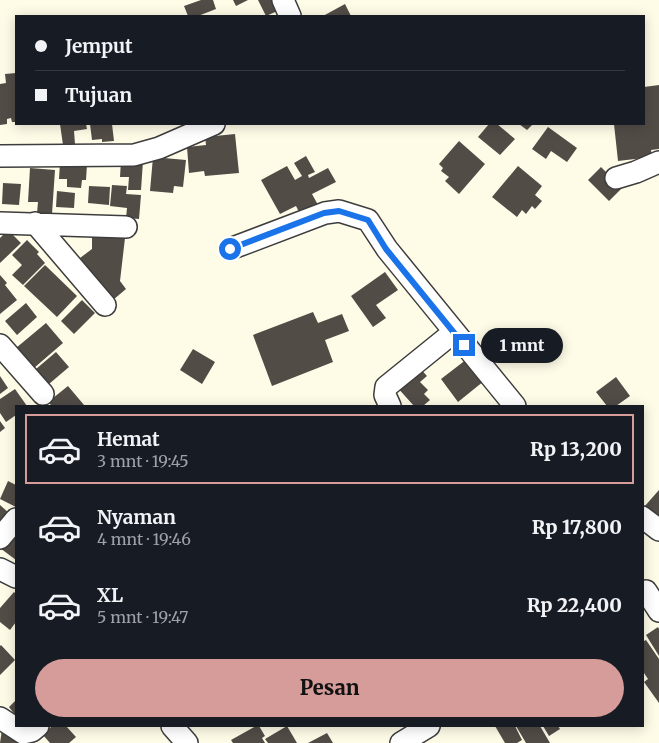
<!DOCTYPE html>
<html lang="id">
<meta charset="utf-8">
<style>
:root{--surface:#171b24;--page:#242831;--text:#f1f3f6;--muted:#9ea1a6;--line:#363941;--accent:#d59c9a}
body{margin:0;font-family:Merriweather,serif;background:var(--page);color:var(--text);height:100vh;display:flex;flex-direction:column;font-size:19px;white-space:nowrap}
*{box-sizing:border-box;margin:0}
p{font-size:16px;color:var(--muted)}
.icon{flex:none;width:28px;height:28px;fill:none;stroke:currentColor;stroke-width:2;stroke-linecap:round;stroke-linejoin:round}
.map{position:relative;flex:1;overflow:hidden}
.side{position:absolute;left:15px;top:405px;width:629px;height:322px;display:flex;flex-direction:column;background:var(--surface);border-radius:0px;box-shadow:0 2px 12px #0003}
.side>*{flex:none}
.guide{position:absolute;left:15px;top:15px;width:630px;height:110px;border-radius:0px;box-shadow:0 2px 12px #0003;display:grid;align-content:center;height:110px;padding:0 20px;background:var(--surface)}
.end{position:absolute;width:22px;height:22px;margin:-11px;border:6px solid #1a73e8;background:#fff;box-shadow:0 0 0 2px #fff}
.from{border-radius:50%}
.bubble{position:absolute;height:35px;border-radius:18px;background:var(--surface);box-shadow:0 2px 12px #0003;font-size:16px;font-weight:800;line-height:35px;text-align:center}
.guide b{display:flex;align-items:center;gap:18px;height:48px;font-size:19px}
.guide b+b{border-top:1px solid var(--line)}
.guide i{width:12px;height:12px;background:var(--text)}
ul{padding:9px 0 0;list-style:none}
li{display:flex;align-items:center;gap:15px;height:70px;margin:0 10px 8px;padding:0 10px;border:2px solid transparent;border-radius:0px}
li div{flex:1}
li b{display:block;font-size:19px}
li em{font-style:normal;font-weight:800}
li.selected{border-color:var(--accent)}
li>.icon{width:45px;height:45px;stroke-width:1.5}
.button{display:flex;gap:10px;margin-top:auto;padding:10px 20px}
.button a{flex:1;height:58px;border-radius:30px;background:var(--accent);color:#111;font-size:20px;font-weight:800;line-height:58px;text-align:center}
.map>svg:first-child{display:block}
.building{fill:#524c47}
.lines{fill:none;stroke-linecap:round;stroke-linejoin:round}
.minor-casing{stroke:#3d3d3d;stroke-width:24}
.minor{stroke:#fff;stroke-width:21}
.route{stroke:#1a73e8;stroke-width:6}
</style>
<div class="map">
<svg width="659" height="743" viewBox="0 0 659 743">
<rect width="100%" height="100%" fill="#fefce7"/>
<path class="building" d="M201 0H213L216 9 198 16H188L184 6Z
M233 0H248L236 6Z
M258 0H277L282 9 266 16Z
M345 4 351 16H323Z
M16 73V122H12L11 118 7 119V124L0 125V84L6 83 5 74Z
M659 85V149L651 150 652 157 618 161 614 124H644V87Z
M60 124H86L87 129 74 131 75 144 63 145Z
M90 124H112L114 141 102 142V139L92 140Z
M489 124H497L515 139 500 155 478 137Z
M519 124H533L527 130Z
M548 127 577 148 567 162 551 151 546 159 532 149Z
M235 134 239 173 205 176 204 171 189 173 187 147 206 145 205 137Z
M459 141 485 164 459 194 445 181 449 177 441 171 443 168 439 164Z
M306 156 315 172 308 175 309 178 328 168 336 182 312 194 318 205 300 214 296 206 280 214 261 180 287 166 295 180 302 176 294 163Z
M153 157 186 160 183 187 174 186 173 193 150 191Z
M121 160 143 161 141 190H128L129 177H120Z
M60 162 87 164 86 180H82L81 188 67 187V179H59Z
M518 166 542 186 535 195 542 201 535 209 532 206 526 214 522 210 517 217 492 197Z
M601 167 622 188 609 201 588 180Z
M30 168 55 170 52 214 37 213 38 202H28Z
M3 183 21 184 19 205 2 204Z
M112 185 127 186 126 194 141 195 139 219 126 218 127 208 110 206Z
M89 186 110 187 109 205 88 203Z
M57 191 75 193 74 208 56 207Z
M8 230 21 243 0 263V238Z
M92 237 125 238 120 281 126 289 113 300 80 258 92 249Z
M27 240 39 252 37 254 45 263 23 285 12 275 22 265 12 255Z
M45 265 77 296 57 317 24 286Z
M385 272 398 290 376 305 386 318 373 327 351 296Z
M0 275 7 283 5 285 17 300 0 314Z
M82 300 95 313 74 334 61 321Z
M26 303 37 317 17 335 5 321Z
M313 312 318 323 342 314 349 331 325 340 333 362 272 386 253 335Z
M46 323 63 343 34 368 16 348Z
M193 349 215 362 202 384 180 370Z
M56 352 69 367 49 384 36 369Z
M467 359 484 381 458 402 441 379Z
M418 366 427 376 420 382 428 390 424 394 430 400 423 406H414L396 386Z
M0 376 8 388 0 394Z
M616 377 630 396 616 406H607L596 392Z
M68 386 84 405 52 406 48 402Z
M15 389 27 406H16V415L6 422 0 413V399Z
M0 421 5 428 0 432Z
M8 481 16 485V507L0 499Z
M659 490V526L644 507Z
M0 505 10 514 0 526Z
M16 523V560L0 548Z
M14 592 16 594V622L10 630 0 622V608Z
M658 627 659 629V656L646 635Z
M646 640 659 659V703L644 682 648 679 642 670V642Z
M1 645 15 660 0 675V646Z
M16 700V716L9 707Z
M52 726H66L76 737 69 743H50L43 735Z
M256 726H259L265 736 262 738 265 743H233L231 740Z
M287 726 297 743H268L265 739Z
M495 726H515L522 740 517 743H505Z
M516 726H540L550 743H526Z
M543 726H558L560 729 549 736Z
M2 729 19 737 16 743H0Z
M327 733 333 743H308Z"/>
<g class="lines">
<defs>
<path id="minor" d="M283 0 290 16
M0 156 134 155 159 148 214 124
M616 178 636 172 659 162
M0 223 126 227
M35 223 105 305
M230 249 325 213 339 211 368 220 387 249 515 406
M0 345 43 394
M390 406 385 395 386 387 454 332
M642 517 659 530
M0 538 16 519
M0 569 16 577
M646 591 659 611
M0 718 23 733 32 731 38 726
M172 726 187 743
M401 743 429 726"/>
</defs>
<use href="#minor" class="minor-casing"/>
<use href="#minor" class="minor"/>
</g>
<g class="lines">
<path class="route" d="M230 249 324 213 339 211 368 220 386 249 464 345"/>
</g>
</svg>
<i class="end from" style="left:230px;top:249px"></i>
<i class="end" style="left:464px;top:345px"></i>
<div class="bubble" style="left:481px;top:328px;width:82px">1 mnt</div>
<div class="guide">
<b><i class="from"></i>Jemput</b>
<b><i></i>Tujuan</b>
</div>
<section class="side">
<ul>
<li class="selected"><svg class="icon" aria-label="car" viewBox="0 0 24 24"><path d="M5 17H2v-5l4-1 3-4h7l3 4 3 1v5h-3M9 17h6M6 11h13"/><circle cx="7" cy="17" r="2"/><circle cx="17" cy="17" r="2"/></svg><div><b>Hemat</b><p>3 mnt · 19:45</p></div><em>Rp 13,200</em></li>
<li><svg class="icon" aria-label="car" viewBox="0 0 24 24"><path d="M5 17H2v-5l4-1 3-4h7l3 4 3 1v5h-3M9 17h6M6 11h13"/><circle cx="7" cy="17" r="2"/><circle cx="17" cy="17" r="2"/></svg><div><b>Nyaman</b><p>4 mnt · 19:46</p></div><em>Rp 17,800</em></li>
<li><svg class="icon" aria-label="car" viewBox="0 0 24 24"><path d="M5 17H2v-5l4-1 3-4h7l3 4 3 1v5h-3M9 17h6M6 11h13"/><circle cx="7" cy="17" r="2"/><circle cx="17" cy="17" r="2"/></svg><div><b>XL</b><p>5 mnt · 19:47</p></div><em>Rp 22,400</em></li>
</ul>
<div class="button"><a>Pesan</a></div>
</section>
</div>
